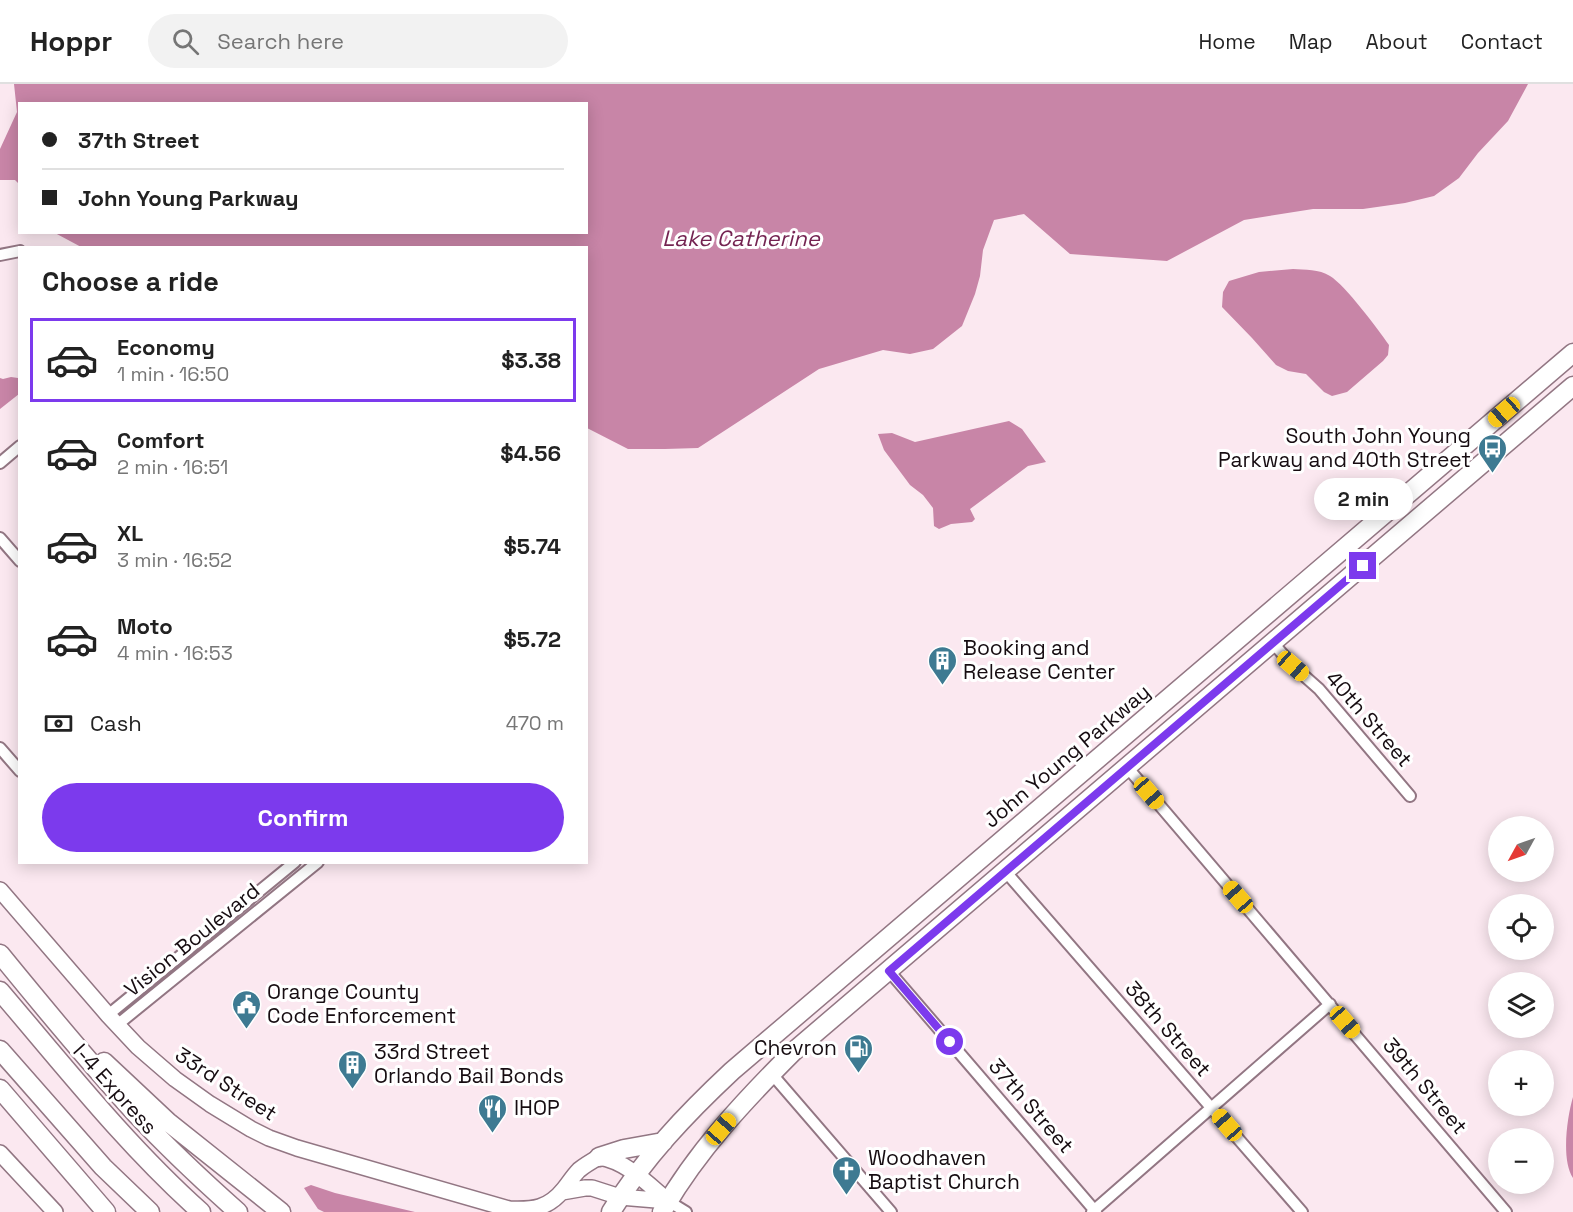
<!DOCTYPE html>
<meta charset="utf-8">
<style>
:root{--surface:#fff;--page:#f2f2f2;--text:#222;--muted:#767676;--line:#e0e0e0;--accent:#7c3aed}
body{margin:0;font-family:"Space Grotesk",sans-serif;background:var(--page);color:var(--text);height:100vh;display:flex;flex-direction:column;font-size:22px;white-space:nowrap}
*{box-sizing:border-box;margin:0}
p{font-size:20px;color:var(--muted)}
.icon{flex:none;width:33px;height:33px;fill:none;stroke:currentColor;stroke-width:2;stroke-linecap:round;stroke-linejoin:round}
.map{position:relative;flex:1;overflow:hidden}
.drawer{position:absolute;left:18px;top:162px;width:570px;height:618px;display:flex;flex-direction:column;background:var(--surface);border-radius:0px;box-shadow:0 3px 15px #0003}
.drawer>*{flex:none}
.guide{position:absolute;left:18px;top:18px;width:570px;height:132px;border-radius:0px;box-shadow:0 3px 15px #0003;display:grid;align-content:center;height:132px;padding:0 24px;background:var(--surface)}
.needle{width:39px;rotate:230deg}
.tools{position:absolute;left:1488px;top:732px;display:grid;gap:12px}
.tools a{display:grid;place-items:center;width:66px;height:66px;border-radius:50%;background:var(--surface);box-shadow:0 3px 15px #0003;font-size:30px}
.end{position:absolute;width:27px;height:27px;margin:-14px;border:8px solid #7c3aed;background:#fff;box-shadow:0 0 0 3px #fff}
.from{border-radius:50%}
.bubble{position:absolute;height:42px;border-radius:21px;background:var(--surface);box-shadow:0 3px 15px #0003;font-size:20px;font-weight:700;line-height:42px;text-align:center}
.car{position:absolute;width:18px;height:36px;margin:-18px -9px;border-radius:8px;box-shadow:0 0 4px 2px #0007;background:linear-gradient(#f5c518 24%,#345 0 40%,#f5c518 0 76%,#345 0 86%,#f5c518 0)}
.guide b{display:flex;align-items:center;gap:21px;height:57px;font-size:22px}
.guide b+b{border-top:2px solid var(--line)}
.guide i{width:15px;height:15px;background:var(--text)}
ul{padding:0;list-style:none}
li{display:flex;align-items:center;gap:18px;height:84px;margin:0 12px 9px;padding:0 12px;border:3px solid transparent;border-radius:0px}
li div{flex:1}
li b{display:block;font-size:22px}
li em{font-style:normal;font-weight:700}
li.selected{border-color:var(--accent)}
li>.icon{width:54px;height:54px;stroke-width:1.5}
h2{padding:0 24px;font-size:27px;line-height:72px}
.pay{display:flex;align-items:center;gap:15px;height:66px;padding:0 24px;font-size:22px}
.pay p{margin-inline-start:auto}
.action{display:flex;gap:12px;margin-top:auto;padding:12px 24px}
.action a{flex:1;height:69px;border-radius:36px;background:var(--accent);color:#fff;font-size:24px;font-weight:700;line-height:69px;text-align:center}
header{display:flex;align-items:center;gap:36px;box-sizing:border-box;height:84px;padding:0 30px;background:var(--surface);border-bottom:2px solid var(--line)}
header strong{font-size:28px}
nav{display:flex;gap:33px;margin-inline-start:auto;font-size:21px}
.search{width:420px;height:54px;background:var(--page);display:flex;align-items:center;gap:15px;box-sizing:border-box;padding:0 21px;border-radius:33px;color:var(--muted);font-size:22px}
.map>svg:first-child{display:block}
.water{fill:#c885a7}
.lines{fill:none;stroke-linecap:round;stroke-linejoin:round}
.street-casing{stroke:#927683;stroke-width:14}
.secondary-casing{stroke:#927683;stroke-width:18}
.highway-casing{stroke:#927683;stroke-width:21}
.street{stroke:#fff;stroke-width:10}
.secondary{stroke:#fff;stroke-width:15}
.highway{stroke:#fff;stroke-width:18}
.route{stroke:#7c3aed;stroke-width:8}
.labels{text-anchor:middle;stroke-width:6;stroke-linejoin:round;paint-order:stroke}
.poi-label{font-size:21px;fill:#160c11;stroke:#fff;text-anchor:start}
.street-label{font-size:21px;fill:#160c11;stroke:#fff}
.water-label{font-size:22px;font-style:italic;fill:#742452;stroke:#fff}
</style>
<header>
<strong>Hoppr</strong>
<div class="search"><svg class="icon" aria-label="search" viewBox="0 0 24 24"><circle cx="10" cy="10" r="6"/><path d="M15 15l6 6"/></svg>Search here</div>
<nav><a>Home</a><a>Map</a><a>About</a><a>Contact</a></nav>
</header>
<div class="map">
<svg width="1573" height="1128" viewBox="0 0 1573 1128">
<rect width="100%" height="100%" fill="#fbe8f0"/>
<path class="water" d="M14 0H1528L1508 37 1478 69 1459 94 1434 112 1405 119 1363 125H1313L1244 136 1167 177 1070 170 1024 130 994 136 983 166 980 192 975 210 962 242 933 265 910 270 883 266 819 285 698 364 665 365H628L587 344 586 164H83L55 149 586 148V20H20L19 100 15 96H0V65L17 28Z
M1293 185C1305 186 1319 185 1330 192 1345 201 1378 245 1389 261L1388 271 1383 277 1347 308 1332 312 1324 308 1306 290 1288 287 1276 281 1252 254 1222 223 1223 208 1229 197 1259 188Z
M11 293 18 294 19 296V310L0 325V294L3 295Z
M1009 337 1022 345 1046 378 1028 382 970 425 975 435 972 438 951 440 939 445 934 442 933 424 923 411 910 401 884 366 878 350 892 349 915 358Z
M1573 1013V1094C1561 1076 1567 1033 1573 1013Z
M311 1101 335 1109 415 1128H324L318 1125 304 1104Z"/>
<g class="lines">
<defs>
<path id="street" d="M0 171 20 167
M0 379 20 362
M0 454 20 477
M1273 559 1293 582 1319 605 1410 712
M0 664 20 687
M1127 683 1506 1128
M1005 787 1302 1128
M889 887 1096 1128
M108 931 295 778
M117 941 318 778
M771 989 891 1128
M668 1117 686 1128
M1092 1128 1330 920"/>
<path id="secondary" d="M0 806 108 931 138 963 175 995 210 1020 251 1045 269 1054 297 1064 509 1125C533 1126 548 1125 564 1105 569 1099 573 1092 579 1086 585 1081 592 1077 599 1073 626 1077 647 1099 668 1117
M0 1069 55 1128
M562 1108 585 1104H592L620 1113 668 1117"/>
<path id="highway" d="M0 870C44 924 89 978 136 1030 168 1064 203 1097 238 1128
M0 907C64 982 127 1062 201 1128
M0 966 103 1083 150 1128
M104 978 168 1038 281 1128
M0 1005 106 1128
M599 1073 624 1065 663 1058
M611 1128C643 1075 687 1029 732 987L1573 269
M662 1128C696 1068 745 1016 793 968L1573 302"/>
</defs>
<use href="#street" class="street-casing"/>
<use href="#secondary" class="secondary-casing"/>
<use href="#highway" class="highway-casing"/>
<use href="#street" class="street"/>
<use href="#secondary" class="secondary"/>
<use href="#highway" class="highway"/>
</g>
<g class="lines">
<path class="route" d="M950 958 889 887 1363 482"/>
</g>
<defs>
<symbol id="bus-pin" viewBox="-11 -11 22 30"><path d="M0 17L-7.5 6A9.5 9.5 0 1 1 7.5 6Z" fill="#3e7a92" stroke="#fff"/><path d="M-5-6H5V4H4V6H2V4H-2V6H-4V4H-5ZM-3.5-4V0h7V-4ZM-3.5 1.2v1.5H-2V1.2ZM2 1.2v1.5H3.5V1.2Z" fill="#fff"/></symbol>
<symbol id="building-pin" viewBox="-11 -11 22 30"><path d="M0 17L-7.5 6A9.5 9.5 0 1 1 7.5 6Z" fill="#3e7a92" stroke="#fff"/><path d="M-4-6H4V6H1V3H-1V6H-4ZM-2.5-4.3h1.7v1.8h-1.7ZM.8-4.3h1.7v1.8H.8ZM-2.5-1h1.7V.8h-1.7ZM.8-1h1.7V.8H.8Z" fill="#fff"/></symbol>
<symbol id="civic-pin" viewBox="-11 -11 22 30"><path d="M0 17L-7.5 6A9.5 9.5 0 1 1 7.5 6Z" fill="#3e7a92" stroke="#fff"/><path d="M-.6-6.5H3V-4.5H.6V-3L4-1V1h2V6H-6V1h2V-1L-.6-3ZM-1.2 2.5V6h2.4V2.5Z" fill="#fff"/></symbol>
<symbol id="fuel-pin" viewBox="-11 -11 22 30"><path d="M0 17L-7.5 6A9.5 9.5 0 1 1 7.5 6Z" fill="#3e7a92" stroke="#fff"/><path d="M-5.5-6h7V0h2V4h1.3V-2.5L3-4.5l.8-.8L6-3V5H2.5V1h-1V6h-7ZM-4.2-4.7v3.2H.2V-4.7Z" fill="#fff"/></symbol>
<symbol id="restaurant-pin" viewBox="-11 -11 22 30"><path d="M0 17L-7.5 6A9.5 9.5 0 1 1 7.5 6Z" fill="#3e7a92" stroke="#fff"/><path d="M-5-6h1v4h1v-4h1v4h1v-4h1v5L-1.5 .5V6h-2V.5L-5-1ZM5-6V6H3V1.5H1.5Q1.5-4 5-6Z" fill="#fff"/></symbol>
<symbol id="church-pin" viewBox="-11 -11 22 30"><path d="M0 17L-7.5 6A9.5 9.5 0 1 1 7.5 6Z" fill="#3e7a92" stroke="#fff"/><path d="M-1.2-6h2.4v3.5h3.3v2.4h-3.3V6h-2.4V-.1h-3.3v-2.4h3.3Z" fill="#fff"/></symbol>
</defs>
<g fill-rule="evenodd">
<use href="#bus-pin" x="1476" y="348" width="33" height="45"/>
<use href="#building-pin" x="926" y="560" width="33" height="45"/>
<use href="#civic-pin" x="230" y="904" width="33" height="45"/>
<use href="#fuel-pin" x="842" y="948" width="33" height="45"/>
<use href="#building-pin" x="336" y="964" width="33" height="45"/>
<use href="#restaurant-pin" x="476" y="1008" width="33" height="45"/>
<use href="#church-pin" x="830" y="1070" width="33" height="45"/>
</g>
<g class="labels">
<g class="poi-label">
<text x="1471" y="359" text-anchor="end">South John Young<tspan x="1471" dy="24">Parkway and 40th Street</tspan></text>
<text x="963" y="571">Booking and<tspan x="963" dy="24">Release Center</tspan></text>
<text x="267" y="915">Orange County<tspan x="267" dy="24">Code Enforcement</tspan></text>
<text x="837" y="971" text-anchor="end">Chevron</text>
<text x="374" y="975">33rd Street<tspan x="374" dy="24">Orlando Bail Bonds</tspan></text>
<text x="514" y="1031">IHOP</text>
<text x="868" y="1081">Woodhaven<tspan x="868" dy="24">Baptist Church</tspan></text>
</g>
<g class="street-label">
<text transform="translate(1369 635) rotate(49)" y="7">40th Street</text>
<text transform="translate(1067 672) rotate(-40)" y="7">John Young Parkway</text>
<text transform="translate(192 856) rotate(-39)" y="7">Vision Boulevard</text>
<text transform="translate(1168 945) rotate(49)" y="7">38th Street</text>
<text transform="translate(226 1000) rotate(33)" y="7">33rd Street</text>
<text transform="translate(1425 1002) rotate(50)" y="7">39th Street</text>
<text transform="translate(115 1005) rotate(48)" y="7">I-4 Express</text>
<text transform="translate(1031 1022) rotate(49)" y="7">37th Street</text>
</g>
<g class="water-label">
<text x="741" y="162">Lake Catherine</text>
</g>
</g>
</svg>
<div class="tools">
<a><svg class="needle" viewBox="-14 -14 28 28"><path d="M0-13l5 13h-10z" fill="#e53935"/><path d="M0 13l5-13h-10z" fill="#767676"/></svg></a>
<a><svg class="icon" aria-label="locate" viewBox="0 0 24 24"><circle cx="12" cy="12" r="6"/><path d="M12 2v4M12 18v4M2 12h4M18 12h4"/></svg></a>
<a><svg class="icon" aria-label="layers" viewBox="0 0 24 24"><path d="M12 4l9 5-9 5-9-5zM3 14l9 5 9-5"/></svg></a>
<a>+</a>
<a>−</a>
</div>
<i class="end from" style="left:950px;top:958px"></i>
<i class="end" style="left:1363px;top:482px"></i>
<div class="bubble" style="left:1314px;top:394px;width:99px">2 min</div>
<i class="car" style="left:1504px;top:328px;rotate:229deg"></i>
<i class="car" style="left:1293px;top:582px;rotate:131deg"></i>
<i class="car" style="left:1149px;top:709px;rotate:139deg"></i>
<i class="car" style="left:1238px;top:813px;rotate:319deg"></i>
<i class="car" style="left:1345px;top:938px;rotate:139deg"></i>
<i class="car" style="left:1227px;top:1041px;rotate:319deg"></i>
<i class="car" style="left:721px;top:1045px;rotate:41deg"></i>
<div class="guide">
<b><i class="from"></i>37th Street</b>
<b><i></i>John Young Parkway</b>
</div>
<section class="drawer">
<h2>Choose a ride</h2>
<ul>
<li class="selected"><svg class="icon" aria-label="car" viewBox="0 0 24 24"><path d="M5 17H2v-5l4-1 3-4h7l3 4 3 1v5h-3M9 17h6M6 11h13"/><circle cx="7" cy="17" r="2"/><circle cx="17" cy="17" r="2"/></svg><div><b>Economy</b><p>1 min · 16:50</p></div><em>$3.38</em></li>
<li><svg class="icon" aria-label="car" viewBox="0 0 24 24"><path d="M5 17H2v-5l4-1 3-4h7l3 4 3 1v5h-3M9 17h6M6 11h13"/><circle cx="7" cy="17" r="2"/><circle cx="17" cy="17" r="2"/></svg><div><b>Comfort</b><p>2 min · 16:51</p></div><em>$4.56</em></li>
<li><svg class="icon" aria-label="car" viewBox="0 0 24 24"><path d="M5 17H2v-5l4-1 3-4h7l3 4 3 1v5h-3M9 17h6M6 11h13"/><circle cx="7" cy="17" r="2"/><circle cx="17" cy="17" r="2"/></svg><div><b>XL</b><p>3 min · 16:52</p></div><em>$5.74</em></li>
<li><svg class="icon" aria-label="car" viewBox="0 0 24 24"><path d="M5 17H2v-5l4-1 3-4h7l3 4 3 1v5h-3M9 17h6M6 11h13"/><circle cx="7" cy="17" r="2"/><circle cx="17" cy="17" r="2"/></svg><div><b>Moto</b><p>4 min · 16:53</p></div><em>$5.72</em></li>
</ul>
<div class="pay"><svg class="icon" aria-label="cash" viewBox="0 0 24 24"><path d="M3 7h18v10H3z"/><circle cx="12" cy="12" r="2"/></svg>Cash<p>470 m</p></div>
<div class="action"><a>Confirm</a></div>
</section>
</div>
